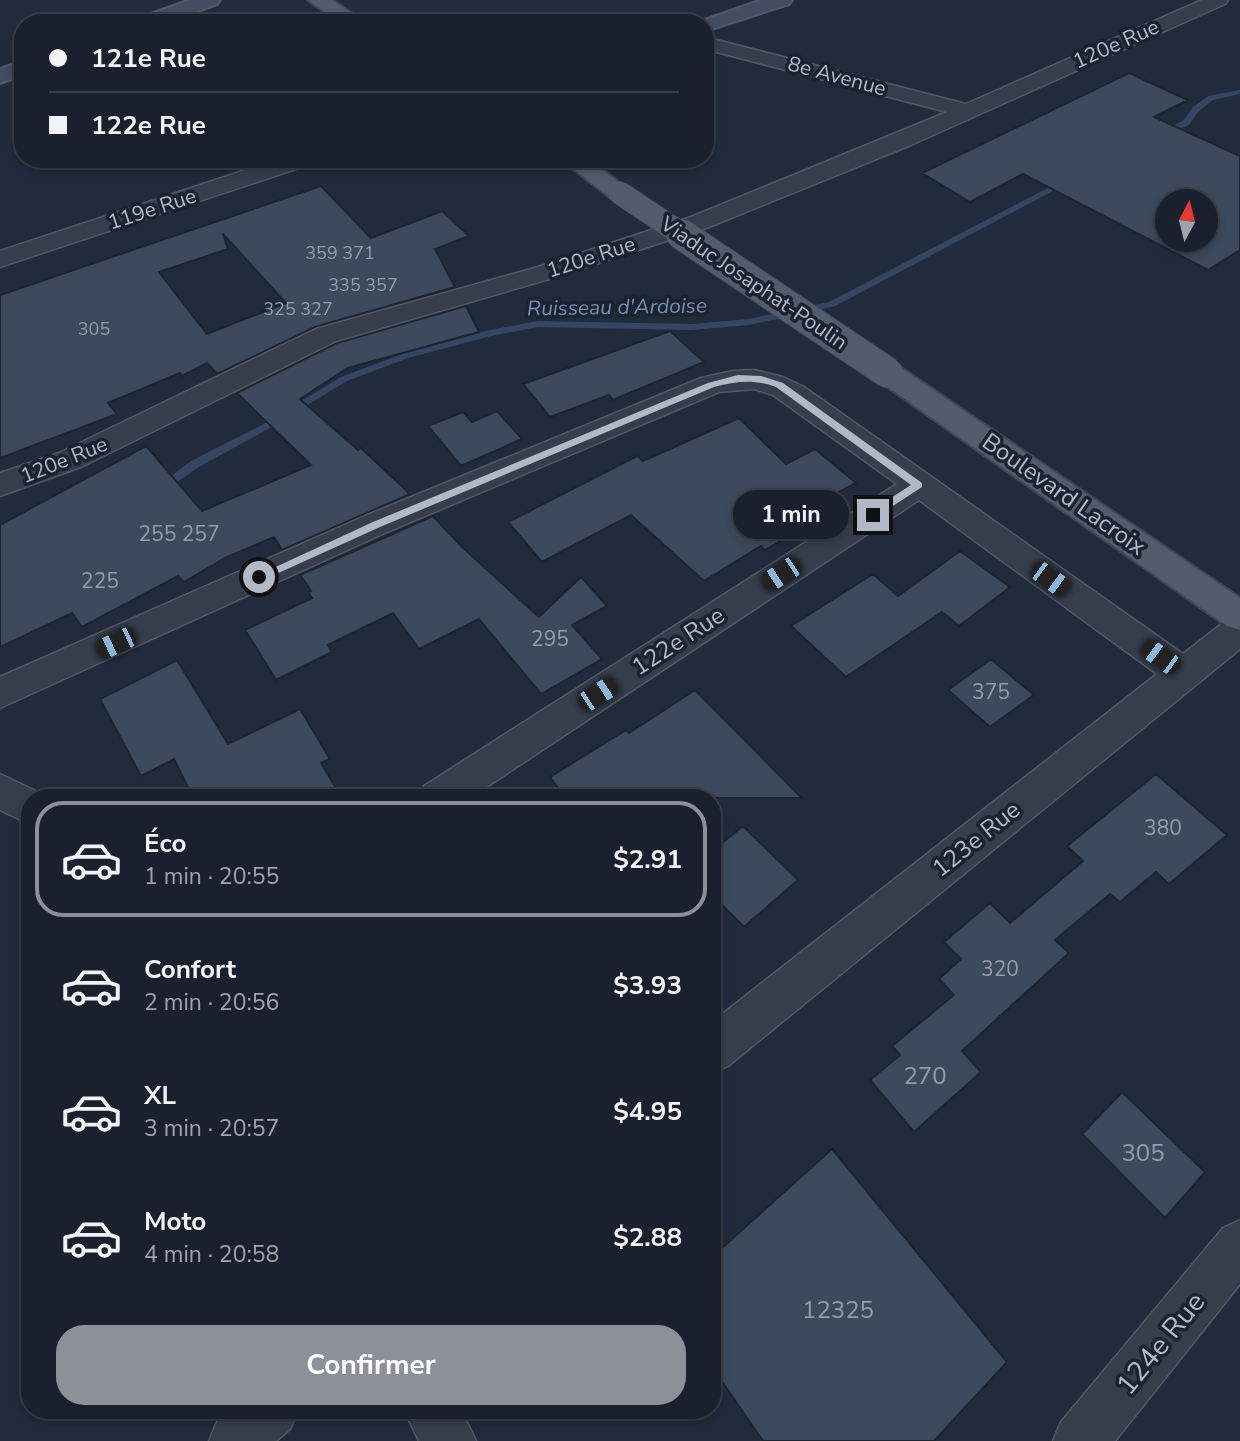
<!DOCTYPE html>
<html lang="fr">
<meta charset="utf-8">
<style>
:root{--surface:#1a202d;--page:#272d39;--text:#f1f3f6;--muted:#9fa3aa;--line:#383e49;--accent:#8c9099}
body{margin:0;font-family:"Nunito Sans",sans-serif;background:var(--page);color:var(--text);height:100vh;display:flex;flex-direction:column;font-size:26px;white-space:nowrap}
*{box-sizing:border-box;margin:0}
p{font-size:23px;color:var(--muted)}
.icon{flex:none;width:38px;height:38px;fill:none;stroke:currentColor;stroke-width:2;stroke-linecap:round;stroke-linejoin:round}
.map{position:relative;flex:1;overflow:hidden}
.drawer{position:absolute;left:21px;top:789px;width:700px;height:630px;display:flex;flex-direction:column;background:var(--surface);border-radius:28px;box-shadow:0 4px 10px #0003,0 0 0 2px var(--line)}
.drawer>*{flex:none}
.banner{position:absolute;left:14px;top:14px;width:700px;height:154px;border-radius:28px;box-shadow:0 4px 10px #0003,0 0 0 2px var(--line);display:grid;align-content:center;height:154px;padding:0 35px;background:var(--surface)}
.needle{width:46px;rotate:7deg}
.buttons{position:absolute;left:1155px;top:189px;display:grid;gap:14px}
.buttons a{display:grid;place-items:center;width:63px;height:63px;border-radius:50%;background:var(--surface);box-shadow:0 4px 10px #0003,0 0 0 2px var(--line);font-size:35px}
.end{position:absolute;width:32px;height:32px;margin:-16px;border:9px solid #b1b8c8;background:#111;box-shadow:0 0 0 4px #111}
.from{border-radius:50%}
.bubble{position:absolute;height:49px;border-radius:24px;background:var(--surface);box-shadow:0 4px 10px #0003,0 0 0 2px var(--line);font-size:23px;font-weight:700;line-height:49px;text-align:center}
.car{position:absolute;width:21px;height:42px;margin:-21px -10px;border-radius:9px;box-shadow:0 0 5px 2px #0007;background:linear-gradient(#222 24%,#8ab4d8 0 40%,#222 0 76%,#8ab4d8 0 86%,#222 0)}
.banner b{display:flex;align-items:center;gap:24px;height:66px;font-size:26px}
.banner b+b{border-top:2px solid var(--line)}
.banner i{width:18px;height:18px;background:var(--text)}
ul{padding:12px 0 0;list-style:none}
li{display:flex;align-items:center;gap:21px;height:116px;margin:0 14px 10px;padding:0 21px;border:4px solid transparent;border-radius:28px}
li div{flex:1}
li b{display:block;font-size:26px}
li em{font-style:normal;font-weight:700}
li.active{border-color:var(--accent)}
li>.icon{width:63px;height:63px;stroke-width:1.5}
.action{display:flex;gap:14px;margin-top:auto;padding:14px 35px}
.action a{flex:1;height:80px;border-radius:28px;background:var(--accent);color:#fff;font-size:28px;font-weight:700;line-height:80px;text-align:center}
.map>svg:first-child{display:block}
.lines{fill:none;stroke-linecap:round;stroke-linejoin:round}
.stream{fill:#354664;fill-rule:evenodd}
.building{fill:#3d495c;stroke:#1d2533;stroke-width:2;fill-rule:evenodd}
.street-casing{stroke:#515867;stroke-width:3}
.secondary-casing{stroke:#515867;stroke-width:4}
.primary-casing{stroke:#3f4755;stroke-width:4}
.street{fill:#363e4c;fill-rule:evenodd}
.secondary{fill:#434c60;fill-rule:evenodd}
.primary{fill:#535c6d;fill-rule:evenodd}
.primary-bridge-far1-casing{stroke:#3f4755;stroke-width:24;stroke-linecap:butt}
.primary-bridge-casing{stroke:#3f4755;stroke-width:32;stroke-linecap:butt}
.primary-bridge-far1{stroke:#535c6d;stroke-width:23}
.primary-bridge{stroke:#535c6d;stroke-width:30}
.route{fill:#b1b8c8}
.labels{text-anchor:middle;stroke-width:7;stroke-linejoin:round;paint-order:stroke}
.far-number-label{font-size:18px;fill:#949cad}
.far-street-label{font-size:21px;fill:#b1b8c8;stroke:#1b2331}
.far-water-label{font-size:21px;font-style:italic;fill:#778db2;stroke:#1b2331}
.number-label{font-size:21px;fill:#949cad}
.street-label{font-size:24px;fill:#b1b8c8;stroke:#1b2331}
.near-number-label{font-size:24px;fill:#949cad}
.near-street-label{font-size:28px;fill:#b1b8c8;stroke:#1b2331}
</style>
<div class="map">
<svg width="1240" height="1441" viewBox="0 0 1240 1441">
<rect width="100%" height="100%" fill="#222b3c"/>
<g class="lines">
<path class="stream" d="M1240 90V94L1213 100 1199 111 1189 125 1162 136 1155 134 1183 121 1193 107 1208 96Z
M1063 180 1070 182 835 306 749 325 692 330 538 327 491 336 408 358 347 381 266 430 199 467 164 491 160 492 155 488 191 461 260 426 341 377 402 354 490 330 538 321 692 324 749 319 829 302Z"/>
</g>
<path class="building" d="M1129 73 1188 100 1154 117 1240 156V250L1208 270 1023 174 970 202 922 173ZM1167 201H1206V240H1167Z
M321 186 371 238 442 211 469 236 435 249 455 287 315 327 217 374 207 363 182 376 180 373 108 403 117 414 0 458V295ZM223 234 286 303 207 334 159 272 228 249Z
M466 306 479 332 348 368 300 399 358 450 361 448 410 494 282 550 274 537 225 558 184 582 178 576 82 627 72 613 0 647V525L146 446 202 511 311 465 237 393 337 343Z
M670 331 704 362 613 400 609 395 550 417 523 384Z
M497 411 522 439 461 466 428 426 463 412 472 422Z
M739 418 786 464 815 449 856 483 796 515 807 525 765 550 761 546 704 581 631 515 542 562 508 522 637 456 643 461Z
M433 516 461 546 539 617 581 577 607 606 572 625 602 659 541 694 479 619 419 649 393 613 328 645 332 652 276 680 245 630 312 598 308 592 311 591 300 575Z
M960 551 1010 587 959 626 942 612 846 677 791 626 873 574 898 596Z
M991 659 1034 695 990 727 948 690Z
M177 660 228 744 300 709 330 759 321 763 342 798H193L174 759 141 776 100 699Z
M695 690 802 798H566L550 777 626 730 629 733Z
M1156 774 1227 835 1169 884 1156 872 1120 902 1110 894 1055 940 1069 953 962 1051 981 1072 914 1132 870 1080 900 1055 892 1046 954 995 939 979 961 959 944 942 990 903 1010 923 1083 861 1067 846Z
M743 826 798 880 744 927 712 895V851Z
M1122 1092 1205 1172 1165 1218 1082 1134Z
M832 1149 1007 1362 934 1441H763L712 1367V1257Z"/>
<g class="lines">
<defs>
<path id="street" d="M1202 0H1228L1225 4 911 145 709 227 556 277 336 341 81 467 0 496V473L59 453 316 329 538 267 691 217 947 112 705 49V37L966 104Z
M279 159H314L311 164 0 267V251Z
M754 370 783 377 804 387 1183 654 1228 619 1240 615V649L728 1066 712 1072V1022L1157 674 919 500 470 798H419L424 786 897 484 773 395 754 389 719 392 387 532 0 708V677L365 516 701 378 733 371Z
M0 774 44 795 45 798H30V824L0 810Z
M1240 1220V1284L1115 1441H1053L1061 1422 1223 1228Z
M230 1410H298L290 1429 276 1441H209L217 1422Z
M404 1410H461L476 1441H419Z"/>
<path id="secondary" d="M190 0H220L217 4 165 23H134L137 19Z
M762 0H792L789 4 705 31V23H696Z
M23 61V75L0 83V69Z"/>
<path id="primary" d="M308 0H332L366 23H341Z
M560 159H588L633 193 629 198 620 201 611 198Z
M888 363 898 366 1240 598V630L1227 626 878 380 873 373 878 366Z"/>
</defs>
<use href="#street" class="street-casing"/>
<use href="#secondary" class="secondary-casing"/>
<use href="#primary" class="primary-casing"/>
<use href="#street" class="street"/>
<use href="#secondary" class="secondary"/>
<use href="#primary" class="primary"/>
<defs>
<path id="primary-bridge-far1" d="M620 193 683 235"/>
<path id="primary-bridge" d="M681 234 888 373"/>
</defs>
<use href="#primary-bridge-far1" class="primary-bridge-far1-casing"/>
<use href="#primary-bridge" class="primary-bridge-casing"/>
<use href="#primary-bridge-far1" class="primary-bridge-far1"/>
<use href="#primary-bridge" class="primary-bridge"/>
</g>
<path class="route" d="M738 375 761 376 783 383 922 483V487L876 517H869V512L911 485 776 387C754 379 737 381 714 387L380 527 263 580H255L254 577 373 522 708 383Z"/>
<g class="labels">
<g class="far-number-label">
<text x="340" y="259">359 371</text>
<text x="363" y="291">335 357</text>
<text x="298" y="315">325 327</text>
<text x="94" y="335">305</text>
</g>
<g class="far-street-label">
<text transform="translate(1116 44) rotate(-24)" y="7">120e Rue</text>
<text transform="translate(837 76) rotate(15)" y="7">8e Avenue</text>
<text transform="translate(152 209) rotate(-18)" y="7">119e Rue</text>
<text transform="translate(591 257) rotate(-18)" y="7">120e Rue</text>
<text transform="translate(754 283) rotate(34)" y="7">Viaduc Josaphat-Poulin</text>
<text transform="translate(64 460) rotate(-22)" y="7">120e Rue</text>
</g>
<g class="far-water-label">
<text transform="translate(617 307) rotate(-1)" y="7">Ruisseau d'Ardoise</text>
</g>
<g class="number-label">
<text x="179" y="541">255 257</text>
<text x="100" y="588">225</text>
<text x="550" y="646">295</text>
<text x="991" y="699">375</text>
<text x="1163" y="835">380</text>
<text x="1000" y="976">320</text>
</g>
<g class="street-label">
<text transform="translate(1064 494) rotate(35)" y="8">Boulevard Lacroix</text>
<text transform="translate(678 641) rotate(-33)" y="8">122e Rue</text>
<text transform="translate(976 839) rotate(-39)" y="8">123e Rue</text>
</g>
<g class="near-number-label">
<text x="925" y="1084">270</text>
<text x="1143" y="1161">305</text>
<text x="838" y="1318">12325</text>
</g>
<g class="near-street-label">
<text transform="translate(1160 1343) rotate(-51)" y="10">124e Rue</text>
</g>
</g>
</svg>
<div class="buttons">
<a><svg class="needle" viewBox="-14 -14 28 28"><path d="M0-13l5 13h-10z" fill="#e53935"/><path d="M0 13l5-13h-10z" fill="#9fa3aa"/></svg></a>
</div>
<i class="end from" style="left:259px;top:577px"></i>
<i class="end" style="left:873px;top:515px"></i>
<div class="bubble" style="left:733px;top:490px;width:116px">1 min</div>
<i class="car" style="left:781px;top:574px;rotate:237deg"></i>
<i class="car" style="left:1050px;top:579px;rotate:126deg"></i>
<i class="car" style="left:116px;top:643px;rotate:245deg"></i>
<i class="car" style="left:1160px;top:657px;rotate:306deg"></i>
<i class="car" style="left:598px;top:694px;rotate:57deg"></i>
<div class="banner">
<b><i class="from"></i>121e Rue</b>
<b><i></i>122e Rue</b>
</div>
<section class="drawer">
<ul>
<li class="active"><svg class="icon" aria-label="car" viewBox="0 0 24 24"><path d="M5 17H2v-5l4-1 3-4h7l3 4 3 1v5h-3M9 17h6M6 11h13"/><circle cx="7" cy="17" r="2"/><circle cx="17" cy="17" r="2"/></svg><div><b>Éco</b><p>1 min · 20:55</p></div><em>$2.91</em></li>
<li><svg class="icon" aria-label="car" viewBox="0 0 24 24"><path d="M5 17H2v-5l4-1 3-4h7l3 4 3 1v5h-3M9 17h6M6 11h13"/><circle cx="7" cy="17" r="2"/><circle cx="17" cy="17" r="2"/></svg><div><b>Confort</b><p>2 min · 20:56</p></div><em>$3.93</em></li>
<li><svg class="icon" aria-label="car" viewBox="0 0 24 24"><path d="M5 17H2v-5l4-1 3-4h7l3 4 3 1v5h-3M9 17h6M6 11h13"/><circle cx="7" cy="17" r="2"/><circle cx="17" cy="17" r="2"/></svg><div><b>XL</b><p>3 min · 20:57</p></div><em>$4.95</em></li>
<li><svg class="icon" aria-label="car" viewBox="0 0 24 24"><path d="M5 17H2v-5l4-1 3-4h7l3 4 3 1v5h-3M9 17h6M6 11h13"/><circle cx="7" cy="17" r="2"/><circle cx="17" cy="17" r="2"/></svg><div><b>Moto</b><p>4 min · 20:58</p></div><em>$2.88</em></li>
</ul>
<div class="action"><a>Confirmer</a></div>
</section>
</div>
